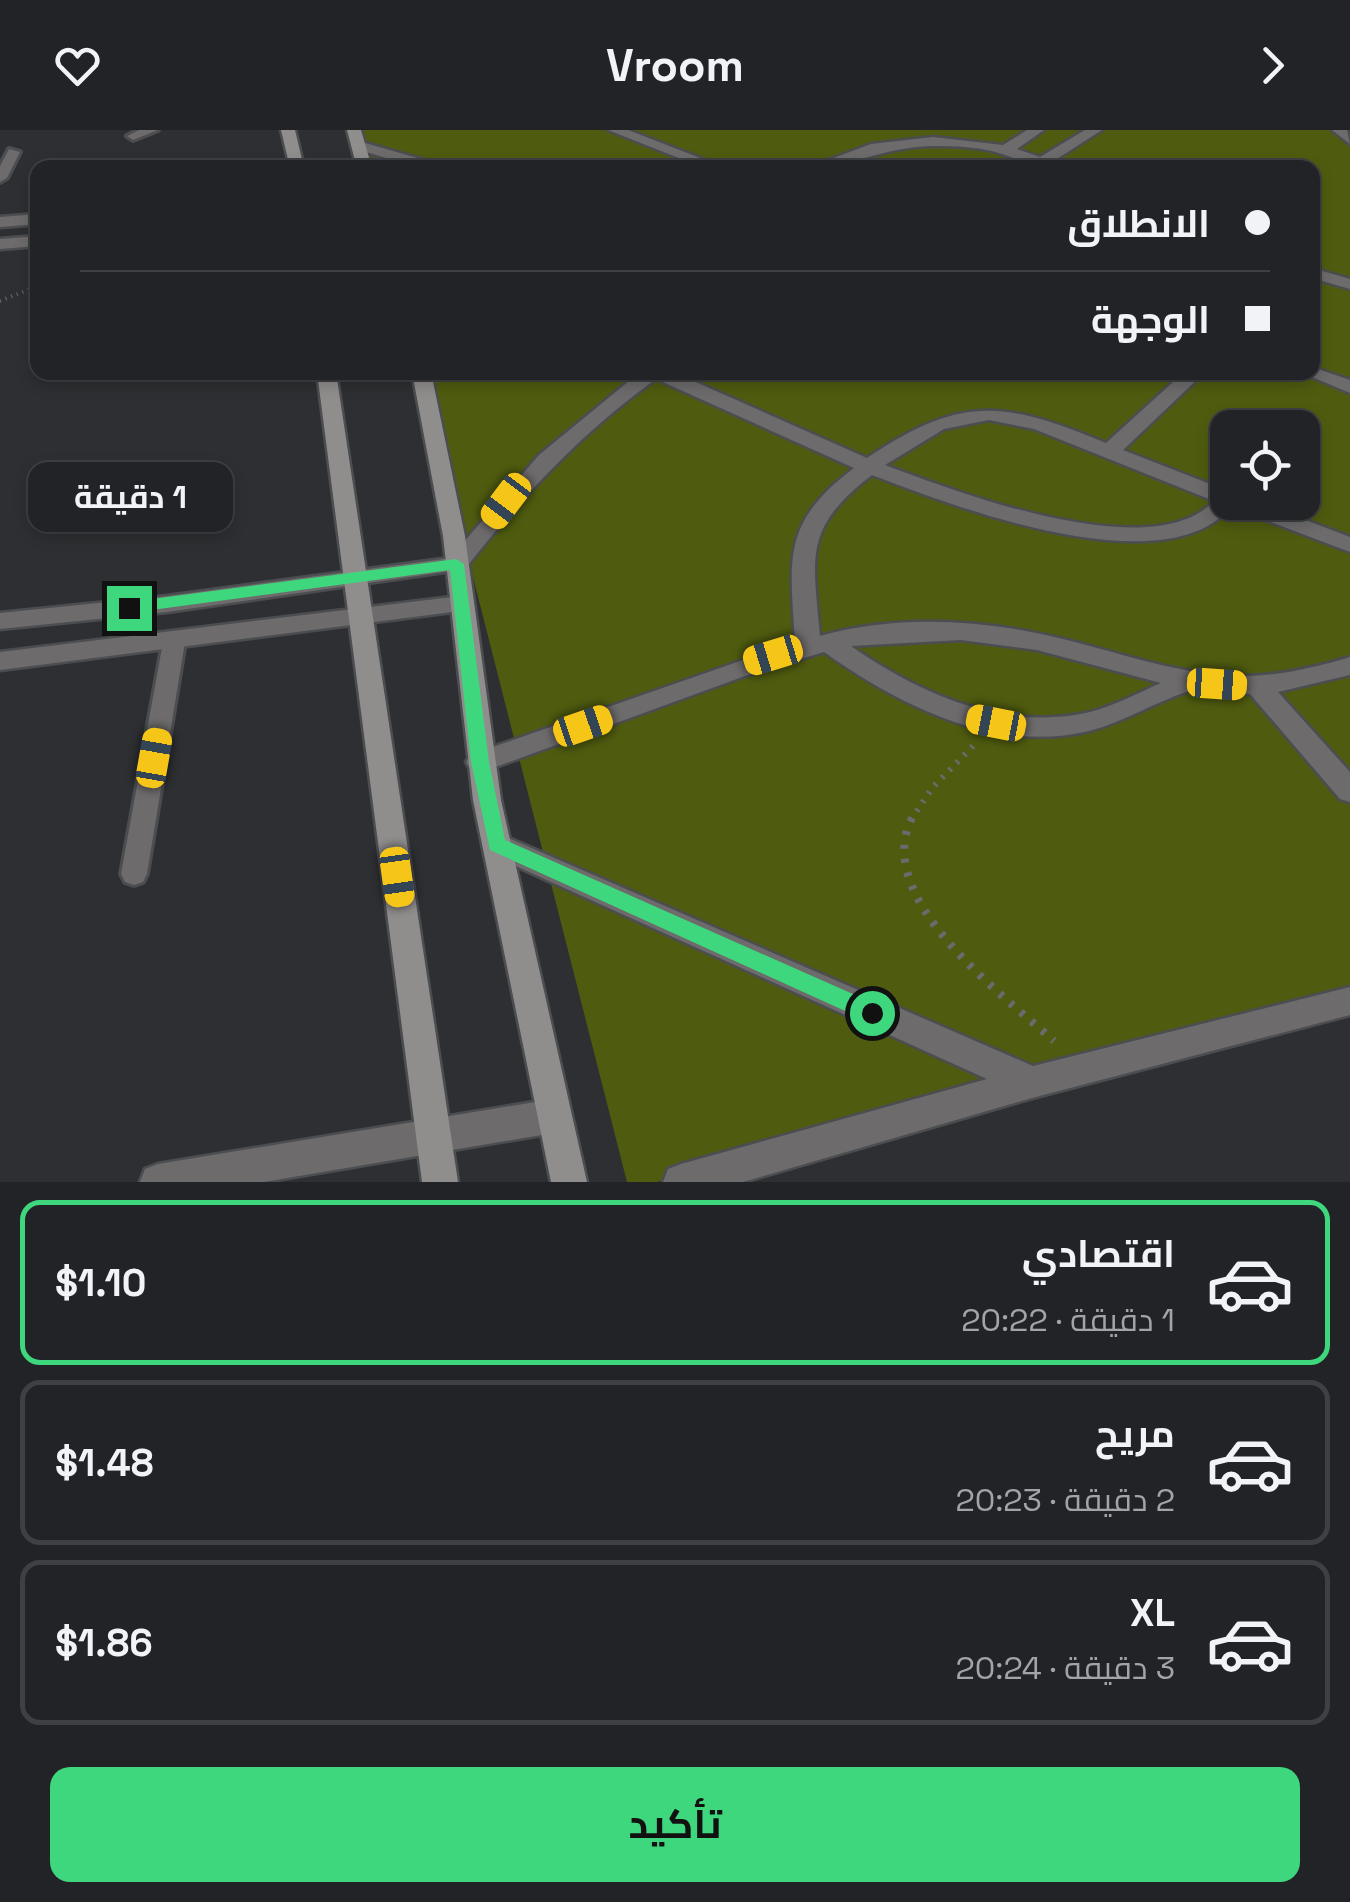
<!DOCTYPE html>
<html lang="ar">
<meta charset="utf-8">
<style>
:root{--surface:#222326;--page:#2e2f32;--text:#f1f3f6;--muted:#a2a4a7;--line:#3f4043;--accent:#3ed77d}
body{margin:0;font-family:"Space Grotesk",Cairo,sans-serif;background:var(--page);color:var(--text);direction:rtl;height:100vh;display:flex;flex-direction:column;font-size:38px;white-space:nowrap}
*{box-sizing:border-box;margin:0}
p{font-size:32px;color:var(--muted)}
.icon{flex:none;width:55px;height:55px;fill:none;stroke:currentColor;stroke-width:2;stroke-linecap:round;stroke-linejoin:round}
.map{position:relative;height:1052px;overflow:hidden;direction:ltr}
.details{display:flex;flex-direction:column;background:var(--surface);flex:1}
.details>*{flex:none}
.top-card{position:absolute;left:30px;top:30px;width:1290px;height:220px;border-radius:20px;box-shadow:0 5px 15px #0003,0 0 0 2px var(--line);direction:rtl;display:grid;align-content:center;height:220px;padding:0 50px;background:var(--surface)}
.buttons{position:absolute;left:1210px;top:280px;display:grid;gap:20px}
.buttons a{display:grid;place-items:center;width:110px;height:110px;border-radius:20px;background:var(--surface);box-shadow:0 5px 15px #0003,0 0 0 2px var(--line);font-size:50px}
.end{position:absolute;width:45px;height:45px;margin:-22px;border:12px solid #3ed77d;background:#111;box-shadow:0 0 0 5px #111}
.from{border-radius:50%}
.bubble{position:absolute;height:70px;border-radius:20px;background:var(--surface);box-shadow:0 5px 15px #0003,0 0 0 2px var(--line);font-size:32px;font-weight:700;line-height:70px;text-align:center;direction:rtl}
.car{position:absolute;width:30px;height:60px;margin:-30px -15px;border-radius:12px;box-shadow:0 0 8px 2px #0007;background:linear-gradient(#f5c518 24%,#345 0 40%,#f5c518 0 76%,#345 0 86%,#f5c518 0)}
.top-card b{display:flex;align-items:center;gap:35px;height:95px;font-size:38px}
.top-card b+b{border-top:2px solid var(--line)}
.top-card i{width:25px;height:25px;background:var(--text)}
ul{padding:18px 0 0;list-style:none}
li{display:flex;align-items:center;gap:30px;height:165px;margin:0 20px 15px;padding:0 30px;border:5px solid var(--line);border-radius:20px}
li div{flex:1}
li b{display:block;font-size:38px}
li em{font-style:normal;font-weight:700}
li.active{border-color:var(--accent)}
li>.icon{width:90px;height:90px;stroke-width:1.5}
.button{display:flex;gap:20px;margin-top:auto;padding:20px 50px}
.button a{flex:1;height:115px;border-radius:20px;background:var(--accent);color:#111;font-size:40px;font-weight:700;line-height:115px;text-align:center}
header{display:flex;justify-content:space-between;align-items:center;height:130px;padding:0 50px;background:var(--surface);font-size:45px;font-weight:700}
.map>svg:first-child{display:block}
.green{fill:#4f5c0f;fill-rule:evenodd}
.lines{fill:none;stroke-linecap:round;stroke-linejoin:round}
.lane-casing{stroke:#4b4d50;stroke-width:6}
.street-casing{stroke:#4b4d50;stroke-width:5}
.secondary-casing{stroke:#4b4d50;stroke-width:5}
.path-far2{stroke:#6a6b6e;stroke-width:4;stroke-dasharray:1 5;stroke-linecap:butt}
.path-far1{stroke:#6a6b6e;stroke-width:6;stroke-dasharray:2.5 8;stroke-linecap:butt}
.path{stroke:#6a6b6e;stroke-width:8;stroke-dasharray:4 10;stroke-linecap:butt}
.lane{fill:#6d6b6b;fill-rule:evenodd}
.street{fill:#6d6b6b;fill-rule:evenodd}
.secondary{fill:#908d8d;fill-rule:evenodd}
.route{fill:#3ed77d}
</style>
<header><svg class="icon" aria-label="forward" viewBox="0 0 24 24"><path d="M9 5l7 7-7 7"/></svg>Vroom<svg class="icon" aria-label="heart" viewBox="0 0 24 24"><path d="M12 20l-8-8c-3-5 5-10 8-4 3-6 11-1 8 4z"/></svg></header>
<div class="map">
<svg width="1350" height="1052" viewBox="0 0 1350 1052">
<rect width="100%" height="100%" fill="#2d2f32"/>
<path class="green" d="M359 0H1350V868L657 1052H627L421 243 1312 242V38H368ZM1228 298H1302V372H1228Z"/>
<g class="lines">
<defs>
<path id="lane" d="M139 0H158L133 10 127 6Z
M9 19 20 22 7 48 0 52V36Z
M174 504 185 512 147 744 143 752 134 755 125 752 121 744 163 512Z"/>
<path id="street" d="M608 0H628L726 38H704Z
M1027 0H1044L1017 19 1040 27 1085 0H1102L1052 32 1059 38C1035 38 1014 27 992 21 974 17 955 16 937 16 889 15 849 38 807 38L871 14 933 7 1003 15Z
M1332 0H1347L1350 14Z
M358 11 442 35 444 38H419L353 18V12Z
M38 84V94L0 97V87Z
M38 106V116L0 119V109Z
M1312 138 1350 149V159L1312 148Z
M1312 237 1350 250V263L1300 242H1312Z
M640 242H673L867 328C962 264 1004 271 1106 313L1184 242H1205L1123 320 1228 361V372H1258L1350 407V422L1231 377C1164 457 953 376 872 345 803 398 813 426 820 506 900 483 991 490 1071 511 1126 525 1180 544 1237 546 1275 547 1313 538 1350 527V545L1278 562 1350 642V672L1340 669 1250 564C1232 564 1205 556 1189 561 1155 572 1124 592 1089 601 994 624 899 575 824 522L745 546 490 639H470L466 632 470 625 795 512C790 428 781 393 854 338L656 249C581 303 522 366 465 439L167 482 0 499V483L167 466 450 428 539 325ZM989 290 1034 299 1214 371C1152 437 957 362 885 335L944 299ZM961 510 1037 520 1161 553C1138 563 1114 576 1090 582 1004 602 920 564 851 516Z
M460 466 468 468 472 474 468 480 0 540V522Z
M497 703 1033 936 1350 857V885L1032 968 743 1052H663L668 1039 681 1034 987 949 487 723 483 715 487 707Z
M553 969 565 974 570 986 565 998 553 1003 264 1052H140L145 1039 158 1034Z"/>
<path id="secondary" d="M281 0H295L304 38H290Z
M347 0H361L372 38H357Z
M317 242H336L458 1052H422Z
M412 242H431L465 406 501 670 587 1052H551L473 670 443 406Z"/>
</defs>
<use href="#lane" class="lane-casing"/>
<use href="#street" class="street-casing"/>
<use href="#secondary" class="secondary-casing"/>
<path class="path-far2" d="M0 171 38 156"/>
<path class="path-far1" d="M911 690 932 658 973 616"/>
<path class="path" d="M912 688C871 768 1003 865 1054 911"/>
<use href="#lane" class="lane"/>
<use href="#street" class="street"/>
<use href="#secondary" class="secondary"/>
</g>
<path class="route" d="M456 429 464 434 489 632 505 710 880 876V890H865L490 720 471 632 450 440 129 483 121 478 129 472Z"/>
</svg>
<div class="buttons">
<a><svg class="icon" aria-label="locate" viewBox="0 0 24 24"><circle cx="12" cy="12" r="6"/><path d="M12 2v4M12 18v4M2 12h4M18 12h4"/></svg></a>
</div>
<i class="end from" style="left:872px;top:883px"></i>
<i class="end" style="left:129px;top:478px"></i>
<div class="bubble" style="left:28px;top:332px;width:205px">1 دقيقة</div>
<i class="car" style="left:506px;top:371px;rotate:217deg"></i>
<i class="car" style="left:773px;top:525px;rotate:253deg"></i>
<i class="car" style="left:1217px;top:554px;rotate:94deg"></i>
<i class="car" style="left:996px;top:593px;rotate:281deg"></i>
<i class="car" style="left:583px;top:596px;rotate:71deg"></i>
<i class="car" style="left:154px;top:628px;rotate:10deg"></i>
<i class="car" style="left:397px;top:747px;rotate:172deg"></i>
<div class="top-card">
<b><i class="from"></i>الانطلاق</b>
<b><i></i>الوجهة</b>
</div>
</div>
<section class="details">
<ul>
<li class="active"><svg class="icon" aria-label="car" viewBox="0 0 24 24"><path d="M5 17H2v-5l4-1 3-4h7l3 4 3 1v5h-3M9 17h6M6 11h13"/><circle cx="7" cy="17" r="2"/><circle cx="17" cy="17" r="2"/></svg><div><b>اقتصادي</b><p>1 دقيقة · 20:22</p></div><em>$1.10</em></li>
<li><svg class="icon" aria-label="car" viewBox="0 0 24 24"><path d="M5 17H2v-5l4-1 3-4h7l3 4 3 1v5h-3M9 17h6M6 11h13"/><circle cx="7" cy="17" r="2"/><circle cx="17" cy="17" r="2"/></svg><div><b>مريح</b><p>2 دقيقة · 20:23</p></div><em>$1.48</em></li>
<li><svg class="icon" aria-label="car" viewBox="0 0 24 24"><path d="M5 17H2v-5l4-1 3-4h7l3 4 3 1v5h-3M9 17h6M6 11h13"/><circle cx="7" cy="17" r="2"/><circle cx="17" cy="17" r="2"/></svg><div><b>XL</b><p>3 دقيقة · 20:24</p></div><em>$1.86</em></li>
</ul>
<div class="button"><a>تأكيد</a></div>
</section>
